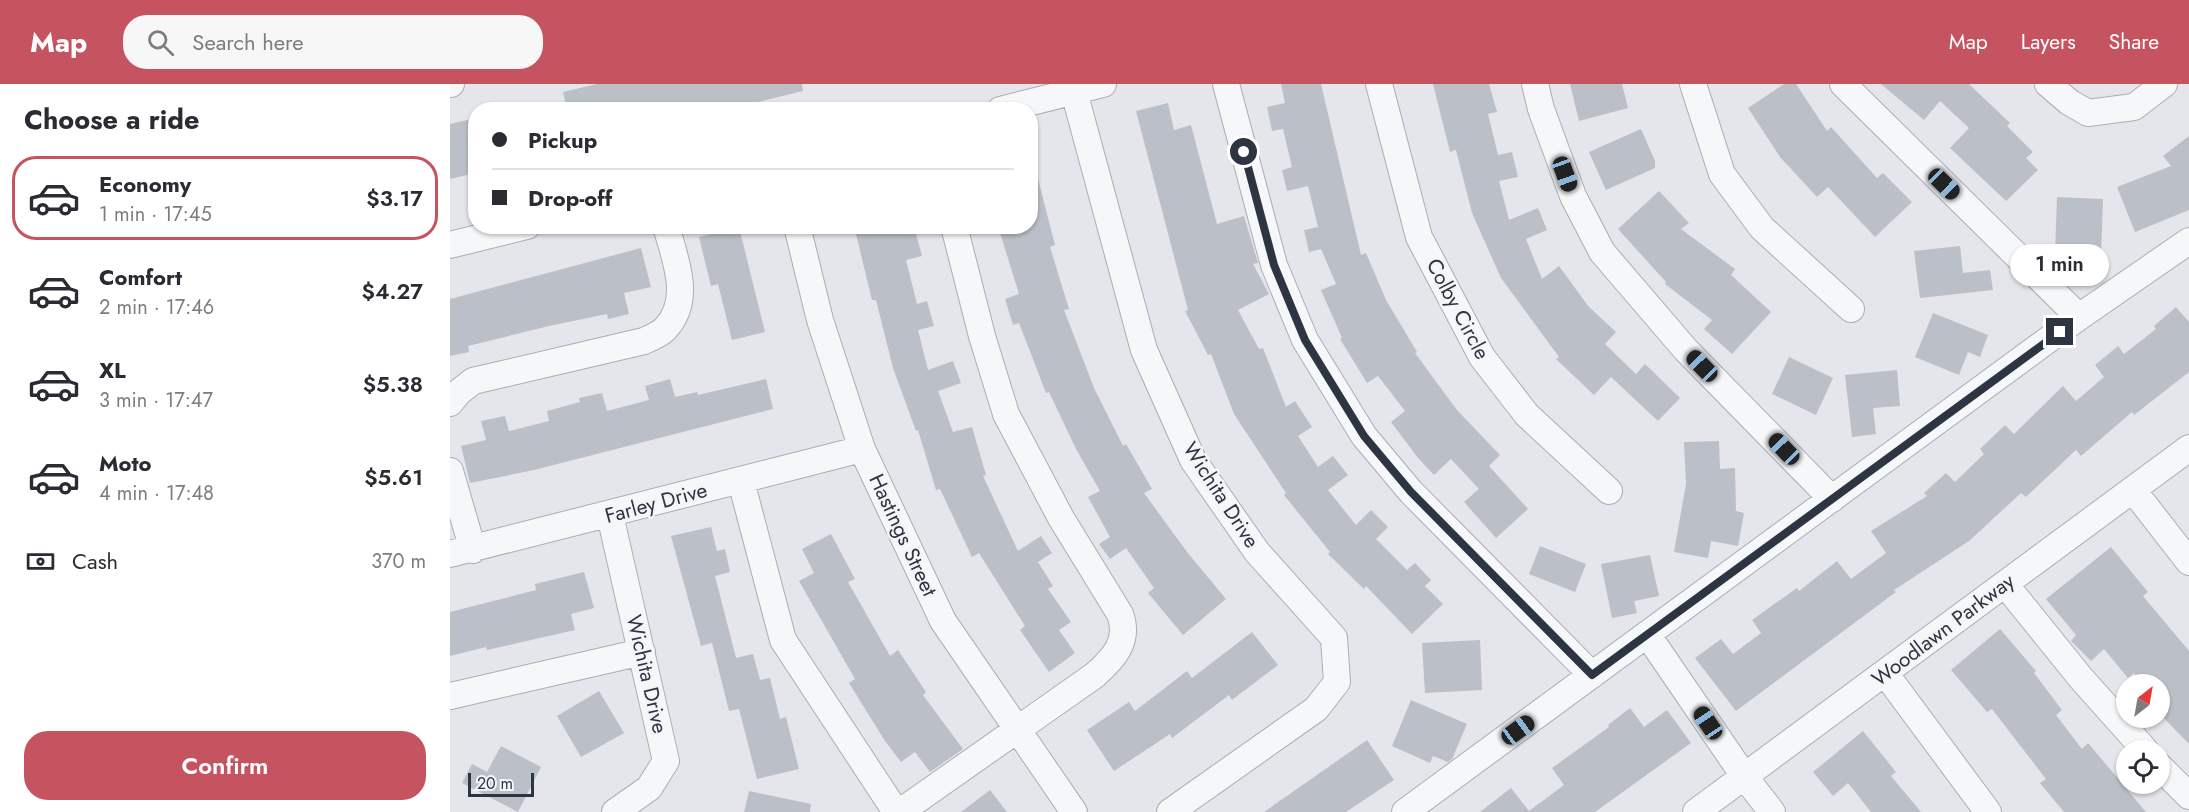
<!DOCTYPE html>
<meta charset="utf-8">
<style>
:root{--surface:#fff;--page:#f7f7f7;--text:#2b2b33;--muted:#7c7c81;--line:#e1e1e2;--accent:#c65360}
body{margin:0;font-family:Jost,sans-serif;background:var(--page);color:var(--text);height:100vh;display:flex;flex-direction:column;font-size:22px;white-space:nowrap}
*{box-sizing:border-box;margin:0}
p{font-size:20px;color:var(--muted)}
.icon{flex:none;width:33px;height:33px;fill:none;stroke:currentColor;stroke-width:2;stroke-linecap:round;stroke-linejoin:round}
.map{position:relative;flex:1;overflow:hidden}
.drawer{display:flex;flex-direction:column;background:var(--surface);width:450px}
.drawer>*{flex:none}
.guide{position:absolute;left:18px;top:18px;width:570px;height:132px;border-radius:24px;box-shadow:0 2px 4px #0004;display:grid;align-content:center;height:132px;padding:0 24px;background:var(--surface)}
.needle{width:39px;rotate:31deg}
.controls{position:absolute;left:1666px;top:590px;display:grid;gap:12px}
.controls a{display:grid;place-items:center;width:54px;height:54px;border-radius:50%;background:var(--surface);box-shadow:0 2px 4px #0004;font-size:30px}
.scale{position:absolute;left:18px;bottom:15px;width:66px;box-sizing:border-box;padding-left:6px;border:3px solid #2d3442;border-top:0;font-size:16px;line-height:21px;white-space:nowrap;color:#2d3442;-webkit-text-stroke:4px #f4f5f8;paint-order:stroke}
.end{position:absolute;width:27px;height:27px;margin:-14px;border:8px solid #2d3442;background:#fff;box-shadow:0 0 0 3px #fff}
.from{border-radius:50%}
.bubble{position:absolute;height:42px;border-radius:21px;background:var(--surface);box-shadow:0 2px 4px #0004;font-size:20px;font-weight:600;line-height:42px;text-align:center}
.car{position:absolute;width:18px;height:36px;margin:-18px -9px;border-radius:8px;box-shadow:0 0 4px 2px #0007;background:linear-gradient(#222 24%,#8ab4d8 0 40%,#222 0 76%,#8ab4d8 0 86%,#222 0)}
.guide b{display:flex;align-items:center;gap:21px;height:57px;font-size:22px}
.guide b+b{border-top:2px solid var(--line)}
.guide i{width:15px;height:15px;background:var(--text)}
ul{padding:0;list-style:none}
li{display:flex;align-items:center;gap:18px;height:84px;margin:0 12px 9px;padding:0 12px;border:3px solid transparent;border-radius:24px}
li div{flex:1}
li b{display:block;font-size:22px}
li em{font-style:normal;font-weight:600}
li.on{border-color:var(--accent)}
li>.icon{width:54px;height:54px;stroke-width:1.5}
h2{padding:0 24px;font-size:27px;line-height:72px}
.pay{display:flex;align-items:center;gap:15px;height:66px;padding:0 24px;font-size:22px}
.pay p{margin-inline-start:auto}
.action{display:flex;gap:12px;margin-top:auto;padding:12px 24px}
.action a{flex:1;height:69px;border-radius:24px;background:var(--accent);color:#fff;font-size:24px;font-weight:600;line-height:69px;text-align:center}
header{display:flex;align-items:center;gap:36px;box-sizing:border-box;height:84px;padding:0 30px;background:var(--accent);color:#fff}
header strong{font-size:28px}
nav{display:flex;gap:33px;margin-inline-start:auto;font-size:21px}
.search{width:420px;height:54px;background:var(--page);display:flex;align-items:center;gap:15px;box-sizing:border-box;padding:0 21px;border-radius:24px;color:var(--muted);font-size:22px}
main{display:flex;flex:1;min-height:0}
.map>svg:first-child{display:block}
.building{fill:#bbbfc7}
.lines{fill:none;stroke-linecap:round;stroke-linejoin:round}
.minor-casing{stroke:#a9adb5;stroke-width:28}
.minor{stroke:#f6f7f9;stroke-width:26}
.route{stroke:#2d3442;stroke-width:8}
.labels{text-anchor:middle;stroke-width:5;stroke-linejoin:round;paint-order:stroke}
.street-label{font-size:21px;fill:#2d3442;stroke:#f4f5f8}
</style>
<header>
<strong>Map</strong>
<div class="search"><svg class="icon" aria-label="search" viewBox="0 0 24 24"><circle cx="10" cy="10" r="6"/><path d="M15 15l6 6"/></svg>Search here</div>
<nav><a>Map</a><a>Layers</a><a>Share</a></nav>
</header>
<main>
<section class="drawer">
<h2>Choose a ride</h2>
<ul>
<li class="on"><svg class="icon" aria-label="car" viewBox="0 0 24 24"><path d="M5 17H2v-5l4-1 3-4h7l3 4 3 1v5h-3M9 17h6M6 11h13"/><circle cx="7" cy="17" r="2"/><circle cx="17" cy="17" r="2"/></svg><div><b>Economy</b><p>1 min · 17:45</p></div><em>$3.17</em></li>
<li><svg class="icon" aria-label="car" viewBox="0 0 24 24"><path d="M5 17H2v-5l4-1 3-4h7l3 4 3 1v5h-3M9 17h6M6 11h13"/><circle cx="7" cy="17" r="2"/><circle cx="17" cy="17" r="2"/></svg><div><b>Comfort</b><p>2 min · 17:46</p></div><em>$4.27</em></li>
<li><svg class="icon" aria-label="car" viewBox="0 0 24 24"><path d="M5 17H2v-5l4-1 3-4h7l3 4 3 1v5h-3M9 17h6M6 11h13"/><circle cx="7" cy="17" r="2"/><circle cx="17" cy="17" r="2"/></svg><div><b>XL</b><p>3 min · 17:47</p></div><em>$5.38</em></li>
<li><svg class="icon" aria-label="car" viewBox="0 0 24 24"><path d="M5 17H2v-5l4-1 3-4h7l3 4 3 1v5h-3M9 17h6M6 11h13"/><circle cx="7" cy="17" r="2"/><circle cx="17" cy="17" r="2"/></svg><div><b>Moto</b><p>4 min · 17:48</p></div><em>$5.61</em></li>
</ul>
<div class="pay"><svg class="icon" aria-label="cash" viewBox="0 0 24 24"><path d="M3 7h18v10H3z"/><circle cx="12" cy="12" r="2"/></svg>Cash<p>370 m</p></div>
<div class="action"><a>Confirm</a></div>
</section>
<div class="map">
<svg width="1739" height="728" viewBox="0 0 1739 728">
<rect width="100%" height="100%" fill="#e4e6eb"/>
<path class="building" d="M147 0H352L353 7 304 19 305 23 295 26H117L113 8Z
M831 0H871L911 171 916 169 936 216 967 268 965 269 1007 326 1050 371 1039 382 1078 425 1046 454 1014 418 1029 405 1001 375 984 391 968 374 941 338 955 327 928 292 917 299 890 255 892 254 871 206 886 200 871 165 859 168 854 146 868 143 858 102 837 107 832 86 842 83 833 45 822 47 817 23 835 19Z
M983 0H1039L1047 28 1038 30 1048 71 1062 68 1068 93 1049 97 1059 136 1088 124 1097 146 1076 155 1092 195 1109 182 1139 223 1166 248 1155 260 1186 290 1195 280 1230 314 1208 337 1161 293 1144 311 1106 275 1109 273 1051 194 1022 129 1006 66 1000 68Z
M1120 0H1172L1178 24 1129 37Z
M1334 0H1346L1377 47 1381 43 1427 94 1433 89 1462 118 1425 153 1378 103 1367 113 1330 73 1298 24Z
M1431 0H1519L1560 39 1557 42 1583 68 1576 74 1588 86 1556 117 1500 64 1519 44 1490 17 1474 36Z
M718 19 724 46 741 41 767 140 794 132 808 179 803 180 819 210 788 226 809 265 813 264 836 323 845 317 862 343 848 352 868 383 883 372 898 391 878 406 906 441 921 426 938 443 926 455 957 486 965 479 981 496 975 502 993 520 962 550 916 502 914 505 878 470 880 468 834 411 836 409 784 330 761 270 758 271 735 227 738 226 686 27Z
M26 34V89L0 95V40Z
M1191 45 1205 77V84L1156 106 1139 68Z
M1739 52V126L1685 148 1667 103 1721 82 1713 72Z
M587 91 605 161 600 163 619 225 614 226 644 304 673 362 676 360 702 405 694 409 737 468 776 515 733 551 698 509 704 504 676 464 660 475 649 460 660 453 638 413 650 407 626 365 599 308 596 309 569 239 563 241 555 215 569 210 548 142H580V92Z
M1209 107 1239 139 1231 145 1285 185 1281 191 1321 228 1282 270 1254 245 1262 236 1215 200 1216 198 1168 145Z
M1607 113 1653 115 1651 173 1605 171Z
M404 142H464L472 172 456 176 467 220 477 217 484 242 468 246 478 286 503 277 511 299 488 307 503 348 522 343 536 391 533 392 568 467 591 452 602 469 588 478 603 502 598 505 621 538 609 546 625 569 599 588 570 546 575 542 529 469 522 473 490 405 486 406 468 346 466 347 443 284 426 216H422Z
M289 143 315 248 282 256 268 200 261 202 249 153Z
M1510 162 1513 189 1540 186 1543 206 1470 214 1464 167Z
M191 164 201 203 174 209 179 230 158 235 157 230 99 242 18 262 19 268 0 272V215Z
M1726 223 1739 238V288L1684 331 1682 328 1631 372 1626 366 1576 413 1571 409 1519 457 1444 506 1446 508 1286 627 1245 574 1271 555 1283 570 1311 549 1302 536 1347 504 1349 507 1387 477 1401 495 1436 469 1421 447 1477 412 1474 409 1496 389 1505 398 1534 370 1530 365 1555 341 1564 350 1613 302 1626 317 1654 293 1645 281 1668 262 1674 270 1706 245 1704 242Z
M1483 229 1538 251 1530 273 1518 268 1509 291 1465 273Z
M1339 273 1383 294 1366 331 1322 310Z
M1447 286 1450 322 1423 324 1426 350 1402 353 1395 291Z
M220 295 225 313 247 308 248 311 316 295 323 325 84 386 20 399 11 362 36 356 31 337 55 332 59 347 99 337 97 327 130 318 129 314 152 309 157 327 199 316 195 302Z
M1269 357 1270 385 1285 384 1286 427 1294 429 1288 462 1261 457 1258 474 1224 468 1236 400 1234 358Z
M261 443 267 467 275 465 280 488 265 492 286 574 303 570 310 596 320 594 330 635 336 633 349 685 307 695 289 625 279 627 262 559 251 562 221 452Z
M381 450 405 495 398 498 440 572 448 566 476 608 473 611 513 665 480 688 465 668 451 678 435 657 399 599 405 595 349 497 364 489 352 465Z
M1090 462 1136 480 1125 508 1079 490Z
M1661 463 1698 508 1693 512 1739 567V660L1710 630V600H1693L1684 589 1678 594 1654 565 1641 577 1621 557 1626 551 1596 515Z
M1200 471 1209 512 1184 517 1187 529 1162 534 1151 480Z
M134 488 144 524 121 530 125 546 37 566 36 563 0 572V528L86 506 85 500Z
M1550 545 1586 587 1584 589 1612 626 1606 631 1632 665 1638 659 1696 728H1614L1590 699 1596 695 1542 625 1537 628 1501 586Z
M802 548 828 581 782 616 779 611 722 654 720 650 664 687 637 646 679 618 685 627 737 587 742 594Z
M1030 556 1032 606 975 609 972 559Z
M149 607 174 649 131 673 107 632Z
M961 616 1017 640 1002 675 998 678 983 672 980 679 942 662Z
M1180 624 1194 643 1217 626 1241 659 1145 728H1030L1061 704 1079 727 1114 701 1102 684 1159 643 1158 641Z
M1413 647 1446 688 1441 692 1471 728H1421L1398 699 1383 712 1363 688Z
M917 656 944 696 896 728H814Z
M51 662 91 683 68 728 12 699 22 680 37 688Z
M540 706 557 728H511Z
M299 707 361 720 360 728H294Z"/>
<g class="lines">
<defs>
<path id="minor" d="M0 0H1
M622 0 694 266 743 376 807 468 884 554 887 598 866 625 720 728
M776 0 824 181 855 256 914 352 961 408 1142 591
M929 0 969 153 1032 273 1077 331 1159 407
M1085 0 1091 25 1123 112 1152 168 1236 266 1382 415
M1243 0 1272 90 1312 144 1401 225
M1393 0 1629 233
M1598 0 1619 18 1638 29 1684 23 1714 0
M550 26 653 0
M347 142 370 236 412 365 493 537 624 728
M0 161 77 142
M0 319 9 308 23 297 194 257C201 254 210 250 215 245 243 216 225 175 216 142
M0 387 23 466
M291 397 333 556 446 728
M1683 406 1739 478
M160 431 216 677 199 704 165 728
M0 470 412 365
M1555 500 1630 593 1695 666
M1197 550 1294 692 1322 728
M1435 589 1538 728
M0 612 192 568
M1710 683 1739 712
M450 728 645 591C664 574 680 557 670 530L611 434 556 330 532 252 504 142
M955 728 1629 233 1739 157
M1246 728 1739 364"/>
</defs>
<use href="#minor" class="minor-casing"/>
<use href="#minor" class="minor"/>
</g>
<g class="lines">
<path class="route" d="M794 68 824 181 855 256 914 352 961 408 1142 591 1610 248"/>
</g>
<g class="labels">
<g class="street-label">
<text transform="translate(1008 225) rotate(62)" y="7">Colby Circle</text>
<text transform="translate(771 411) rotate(57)" y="7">Wichita Drive</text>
<text transform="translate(206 419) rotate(-15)" y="7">Farley Drive</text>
<text transform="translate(453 451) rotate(65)" y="7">Hastings Street</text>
<text transform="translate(1493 546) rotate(-37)" y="7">Woodlawn Parkway</text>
<text transform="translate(197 590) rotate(77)" y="7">Wichita Drive</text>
</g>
</g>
</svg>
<div class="controls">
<a><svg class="needle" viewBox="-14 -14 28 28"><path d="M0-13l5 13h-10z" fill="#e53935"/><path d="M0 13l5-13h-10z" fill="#7c7c81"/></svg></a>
<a><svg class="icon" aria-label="locate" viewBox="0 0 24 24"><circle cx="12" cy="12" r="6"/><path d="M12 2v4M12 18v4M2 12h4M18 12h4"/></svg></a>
</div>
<div class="scale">20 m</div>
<i class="end from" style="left:794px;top:68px"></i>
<i class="end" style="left:1610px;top:248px"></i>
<div class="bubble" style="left:1560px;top:160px;width:99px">1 min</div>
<i class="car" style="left:1115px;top:90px;rotate:160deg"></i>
<i class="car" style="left:1494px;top:100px;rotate:134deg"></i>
<i class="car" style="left:1252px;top:282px;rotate:316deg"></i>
<i class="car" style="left:1334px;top:365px;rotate:316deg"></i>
<i class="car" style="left:1258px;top:639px;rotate:326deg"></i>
<i class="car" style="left:1068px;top:646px;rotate:54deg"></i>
<div class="guide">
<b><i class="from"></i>Pickup</b>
<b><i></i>Drop-off</b>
</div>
</div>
</main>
